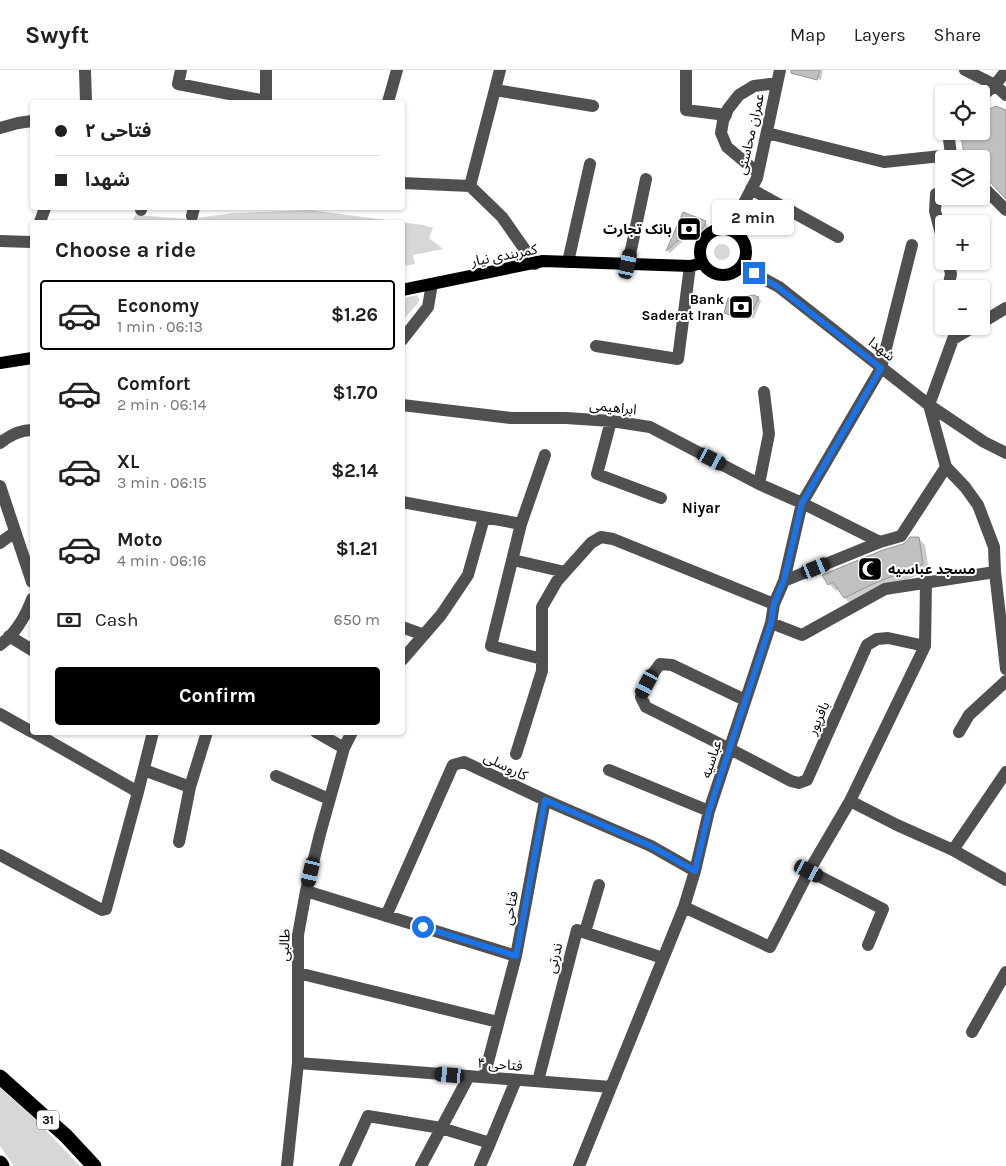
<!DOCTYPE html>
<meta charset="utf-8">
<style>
:root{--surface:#fff;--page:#f6f6f6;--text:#202124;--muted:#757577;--line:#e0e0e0;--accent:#000}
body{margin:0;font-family:Karla,"Noto Sans Arabic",sans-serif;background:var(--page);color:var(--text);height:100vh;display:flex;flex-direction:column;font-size:19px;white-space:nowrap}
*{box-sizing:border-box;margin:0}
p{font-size:16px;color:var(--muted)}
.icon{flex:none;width:28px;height:28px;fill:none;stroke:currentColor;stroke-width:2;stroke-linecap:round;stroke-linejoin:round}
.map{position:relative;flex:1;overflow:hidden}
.details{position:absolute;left:30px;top:150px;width:375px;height:515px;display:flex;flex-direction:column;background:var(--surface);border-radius:5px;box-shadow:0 1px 4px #0004}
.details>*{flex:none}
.guide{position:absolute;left:30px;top:30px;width:375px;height:110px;border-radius:5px;box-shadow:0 1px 4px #0004;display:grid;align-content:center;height:110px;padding:0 25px;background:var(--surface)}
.fabs{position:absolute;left:935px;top:15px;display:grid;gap:10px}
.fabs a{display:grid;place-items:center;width:55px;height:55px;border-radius:5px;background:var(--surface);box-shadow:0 1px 4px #0004;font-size:25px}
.end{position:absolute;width:22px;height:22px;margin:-11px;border:6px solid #1a73e8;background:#fff;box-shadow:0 0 0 2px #fff}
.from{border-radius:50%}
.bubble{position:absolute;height:35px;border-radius:5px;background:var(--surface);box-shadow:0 1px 4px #0004;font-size:16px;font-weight:700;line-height:35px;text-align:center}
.car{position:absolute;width:15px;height:30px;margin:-15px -8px;border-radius:6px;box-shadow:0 0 4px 1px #0007;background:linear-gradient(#222 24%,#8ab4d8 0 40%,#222 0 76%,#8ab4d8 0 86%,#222 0)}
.guide b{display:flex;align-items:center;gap:18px;height:48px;font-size:19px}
.guide b+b{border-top:1px solid var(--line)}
.guide i{width:12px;height:12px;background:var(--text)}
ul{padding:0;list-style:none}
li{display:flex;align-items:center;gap:15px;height:70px;margin:0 10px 8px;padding:0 15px;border:2px solid transparent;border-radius:5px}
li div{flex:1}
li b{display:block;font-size:19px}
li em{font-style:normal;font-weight:700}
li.selected{border-color:var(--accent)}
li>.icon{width:45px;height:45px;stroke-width:1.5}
h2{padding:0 25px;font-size:22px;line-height:60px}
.pay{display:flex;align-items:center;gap:12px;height:55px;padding:0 25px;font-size:19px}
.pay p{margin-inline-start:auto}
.cta{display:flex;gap:10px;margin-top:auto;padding:10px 25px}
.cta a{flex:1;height:58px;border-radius:5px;background:var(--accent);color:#fff;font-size:20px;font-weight:700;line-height:58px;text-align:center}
header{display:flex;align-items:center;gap:30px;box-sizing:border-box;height:70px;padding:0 25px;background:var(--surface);border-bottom:1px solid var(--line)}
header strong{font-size:24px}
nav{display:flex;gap:28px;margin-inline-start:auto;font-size:18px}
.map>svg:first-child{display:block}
.green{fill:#d7d7d7}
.shadow{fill:#0003}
.building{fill:#c0c0c0;stroke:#949494}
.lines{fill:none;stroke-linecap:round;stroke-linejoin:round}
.minor{stroke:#505050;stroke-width:12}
.major{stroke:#000;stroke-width:12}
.highway{stroke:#000;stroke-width:15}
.route{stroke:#1a73e8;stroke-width:6}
.labels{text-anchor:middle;stroke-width:4;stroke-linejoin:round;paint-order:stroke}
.shield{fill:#fff;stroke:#4c4c4c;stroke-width:1}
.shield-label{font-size:12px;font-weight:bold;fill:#000}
.street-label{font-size:14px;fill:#000;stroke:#fff}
.poi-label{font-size:14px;font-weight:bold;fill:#000;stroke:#fff;text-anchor:end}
.neighbourhood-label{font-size:15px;font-weight:bold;fill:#000;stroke:#fff}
</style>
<header>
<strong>Swyft</strong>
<nav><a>Map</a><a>Layers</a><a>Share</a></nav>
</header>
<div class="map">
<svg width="1006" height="1096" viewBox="0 0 1006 1096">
<rect width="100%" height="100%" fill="#fff"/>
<path class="green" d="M311 140 423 155 433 158 429 168 443 179 413 185 415 194 403 196 402 152H132L135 145 188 149 234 143Z
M714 182a8 8 0 1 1 16 0a8 8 0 1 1-16 0Z
M417 225 419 229 418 233 403 250V228Z
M0 1018 33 1047 80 1096H14L0 1076Z"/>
<path class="shadow" d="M802 0H823L821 10 802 5V7L801 5Z
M1006 42V127L991 113H987L981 108V61Z
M683 143 705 152 708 155 706 160 702 163H698L695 168 690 167 687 171H683L670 183 668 181Z
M753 226 759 228 761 231 754 248 744 247 742 250 729 245 726 242 738 232Z
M918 468 925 475 929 501 882 519 851 534 845 528 839 519 836 521 829 514 823 505 904 475Z"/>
<path class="building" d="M791 0H820L817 10 791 3Z
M996 36 1006 40V129L987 109 981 107V89H965L960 61H981V43Z
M683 142 706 151 704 157 699 161H695L692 165H687L684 169H680L666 181Z
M753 225 759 227 751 245H741L739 248 724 243 728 228 738 230 740 228Z
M910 467H919L923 494 875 513 844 528 833 512 828 515 822 505 883 480 903 474 907 471Z"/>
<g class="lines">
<path class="minor" d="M85 0 86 32
M181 0 178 14 266 31
M686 0V40L726 45
M965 0 995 15 1006 1
M495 20 593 36
M981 27 995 15 1006 25
M266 32V0
M388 32 397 0
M0 58 18 53 32 51
M948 61 951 85 955 89
M767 63 884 92 951 85
M758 103 727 77 721 63 723 51 728 39 739 25 754 16 777 13
M402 113 470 116 502 147 535 194
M981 115 1006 140
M470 116 500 0
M751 119 838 167
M936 124 935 141 944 175
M141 140V138
M192 146 194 138
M40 152 45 138
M730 160 757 108 780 0
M0 171 32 172
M948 191 951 204 948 219
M568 192 590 94
M628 194 646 109
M742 197 779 217 929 335 984 372 1006 383
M944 240V242
M981 253 1006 238
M402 270 428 237 432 214
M596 276 678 289 690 196
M402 335 511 348H566L611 351 650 357 759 414 802 433 880 472
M611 351 597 404 661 428
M0 373C10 365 20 360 32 360
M946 397 965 417 978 435 994 477 995 502 1006 599
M759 414 769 364 764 322
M0 416 32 512
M402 432 521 454 545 385
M521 454 491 576 542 589
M0 473 15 462
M513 490 565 502
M784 511 880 472 901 466 946 397 929 335 953 269 975 256
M771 553 802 565 885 519 995 502
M402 557 424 565
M9 566 32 580
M0 575C15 564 26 545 32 529
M402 590 441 545 468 505 484 448
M745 630 672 595 660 594 654 602 641 627 646 637 730 679 791 711 799 713 807 710 867 575 877 569 888 568 925 576
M0 644 32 662
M33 662 138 722
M316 662 344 678
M959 662 969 645 1006 611
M516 684 542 601V537L557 511 591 473 601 467 613 469 774 534
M144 700 190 717
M609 700 709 741
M276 706 329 729
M850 731 897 755 953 780 1006 810
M179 772 190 717 207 662
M953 780 1006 702
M0 785 102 840 106 839 138 722 153 662
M809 801 883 839 868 875
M306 821 516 886
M684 837 770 877 809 801 850 731 925 576 926 512
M386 846 453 695 464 692 545 730 651 776 695 801
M585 862 599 815
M298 903 498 952
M972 962 1006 902
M298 993 611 1017
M484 1007 516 886 545 730
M538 1011 577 860 663 888
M490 1073 516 1010
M287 1096 298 993V865L306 821 320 764 344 678 352 662
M345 1096 368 1046 441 1058 490 1073 480 1096
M421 1096 469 1006
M579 1096 684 837 695 801 709 741 771 553 774 534 784 511 802 433 881 298 912 175"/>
<path class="major" d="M700 182a23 23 0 1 1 46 0a23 23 0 1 1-46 0Z
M402 220 543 191 690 196 703 193
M0 293 32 288"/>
<path class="highway" d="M0 1007 66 1066 94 1096
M0 1093 2 1096"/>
</g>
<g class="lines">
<path class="route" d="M423 857 516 886 545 730 651 776 695 801 709 741 771 553 774 534 784 510 802 433 881 298 778 217 754 203"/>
</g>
<defs>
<symbol id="bank-square" viewBox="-11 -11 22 22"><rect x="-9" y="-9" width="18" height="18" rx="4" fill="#000" stroke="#fff"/><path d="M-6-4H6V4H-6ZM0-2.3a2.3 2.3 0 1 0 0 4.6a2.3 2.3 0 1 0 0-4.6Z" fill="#fff"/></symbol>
<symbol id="mosque-square" viewBox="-11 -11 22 22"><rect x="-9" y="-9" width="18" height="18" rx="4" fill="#000" stroke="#fff"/><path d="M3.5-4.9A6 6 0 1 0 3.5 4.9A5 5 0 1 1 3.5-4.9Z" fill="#fff"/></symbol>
</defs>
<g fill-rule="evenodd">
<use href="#bank-square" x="675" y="145" width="28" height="28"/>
<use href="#bank-square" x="727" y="223" width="28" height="28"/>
<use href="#mosque-square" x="856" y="485" width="28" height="28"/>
</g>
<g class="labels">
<rect class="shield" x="37" y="1040.5" width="22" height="19" rx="4"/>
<g class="shield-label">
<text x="48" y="1054">31</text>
</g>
<g class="street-label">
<text transform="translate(750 64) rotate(-77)" y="5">عمران محاسنی</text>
<text transform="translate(504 185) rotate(-11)" y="5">کمربندی نیار</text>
<text transform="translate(882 279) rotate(38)" y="5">شهدا</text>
<text transform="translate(613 337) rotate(6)" y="5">ابراهیمی</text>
<text transform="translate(818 648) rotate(-66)" y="5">باقرپور</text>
<text transform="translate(711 689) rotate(-72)" y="5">عباسیه</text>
<text transform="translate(506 696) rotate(26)" y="5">کاروسلی</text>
<text transform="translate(510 838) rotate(-79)" y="5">فتاحی</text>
<text transform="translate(284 875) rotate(-87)" y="5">طالبی</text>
<text transform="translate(554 888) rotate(-76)" y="5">ندرتی</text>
<text transform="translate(500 994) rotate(4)" y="5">فتاحی ۴</text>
</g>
<g class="poi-label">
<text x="672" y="164">بانک تجارت</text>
<text x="724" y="234">Bank<tspan x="724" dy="16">Saderat Iran</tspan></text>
<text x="888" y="504" text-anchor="start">مسجد عباسیه</text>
</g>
<g class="neighbourhood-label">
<text x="701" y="443">Niyar</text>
</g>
</g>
</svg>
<div class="fabs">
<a><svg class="icon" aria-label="locate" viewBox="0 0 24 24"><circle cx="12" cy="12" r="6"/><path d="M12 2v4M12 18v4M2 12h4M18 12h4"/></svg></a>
<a><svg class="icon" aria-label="layers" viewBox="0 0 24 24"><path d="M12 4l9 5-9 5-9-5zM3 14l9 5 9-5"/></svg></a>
<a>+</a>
<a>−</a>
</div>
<i class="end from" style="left:423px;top:857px"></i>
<i class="end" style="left:754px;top:203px"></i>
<div class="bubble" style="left:712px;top:130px;width:82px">2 min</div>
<i class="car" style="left:628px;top:194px;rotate:12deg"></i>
<i class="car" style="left:712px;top:389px;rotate:117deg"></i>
<i class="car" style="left:816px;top:498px;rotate:68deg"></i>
<i class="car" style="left:647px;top:614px;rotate:208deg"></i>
<i class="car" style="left:809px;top:801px;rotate:117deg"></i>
<i class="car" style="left:311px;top:802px;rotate:193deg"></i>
<i class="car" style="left:450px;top:1005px;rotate:275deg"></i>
<div class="guide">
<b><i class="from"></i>فتاحی ۲</b>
<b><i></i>شهدا</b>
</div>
<section class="details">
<h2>Choose a ride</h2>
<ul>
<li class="selected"><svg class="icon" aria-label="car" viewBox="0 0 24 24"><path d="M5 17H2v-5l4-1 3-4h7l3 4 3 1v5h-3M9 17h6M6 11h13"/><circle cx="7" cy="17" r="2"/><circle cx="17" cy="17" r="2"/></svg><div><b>Economy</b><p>1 min · 06:13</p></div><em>$1.26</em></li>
<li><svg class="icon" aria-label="car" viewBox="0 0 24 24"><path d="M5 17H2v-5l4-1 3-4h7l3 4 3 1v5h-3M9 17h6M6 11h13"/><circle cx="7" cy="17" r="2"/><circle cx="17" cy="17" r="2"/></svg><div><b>Comfort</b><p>2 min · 06:14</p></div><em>$1.70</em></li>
<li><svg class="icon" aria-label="car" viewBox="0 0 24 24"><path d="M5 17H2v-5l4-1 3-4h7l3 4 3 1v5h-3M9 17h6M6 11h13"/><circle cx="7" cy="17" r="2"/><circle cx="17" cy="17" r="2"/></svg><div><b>XL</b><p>3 min · 06:15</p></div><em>$2.14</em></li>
<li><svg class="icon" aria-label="car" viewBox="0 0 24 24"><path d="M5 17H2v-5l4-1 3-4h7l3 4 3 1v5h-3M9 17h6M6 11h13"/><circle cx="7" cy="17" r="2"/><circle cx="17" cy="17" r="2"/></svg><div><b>Moto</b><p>4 min · 06:16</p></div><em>$1.21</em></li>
</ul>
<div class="pay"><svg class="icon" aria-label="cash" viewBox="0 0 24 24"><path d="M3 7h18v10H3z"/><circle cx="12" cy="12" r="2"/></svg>Cash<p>650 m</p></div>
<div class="cta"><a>Confirm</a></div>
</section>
</div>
